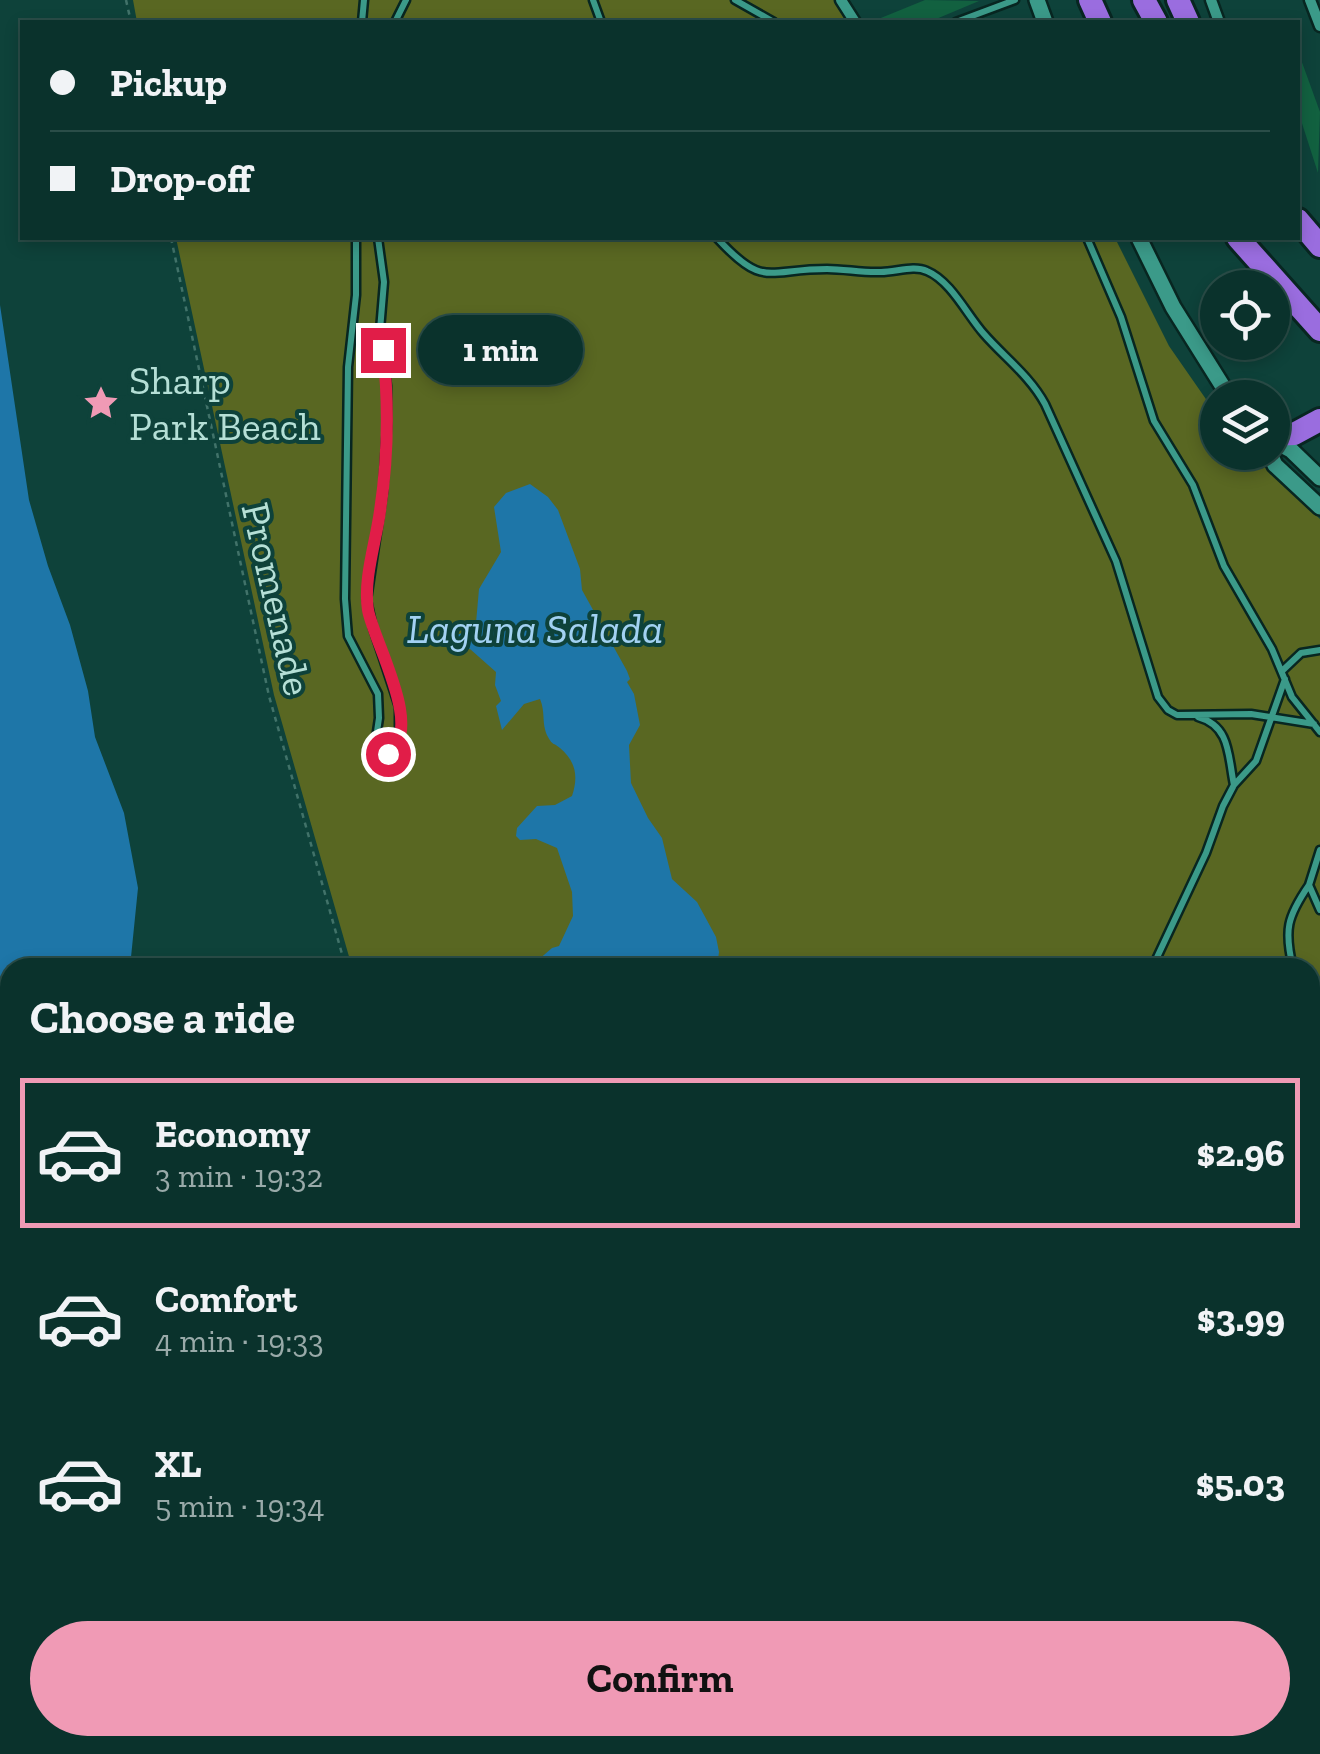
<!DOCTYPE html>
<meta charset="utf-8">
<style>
:root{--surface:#0a322c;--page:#133a34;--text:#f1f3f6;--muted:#99aaa9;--line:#2a4d48;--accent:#f09ab5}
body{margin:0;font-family:"Zilla Slab",serif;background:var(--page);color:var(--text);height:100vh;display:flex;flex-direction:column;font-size:38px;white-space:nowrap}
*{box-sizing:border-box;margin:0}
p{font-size:32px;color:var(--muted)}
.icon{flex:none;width:55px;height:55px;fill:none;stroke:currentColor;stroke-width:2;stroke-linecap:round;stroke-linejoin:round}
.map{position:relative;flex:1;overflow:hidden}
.drawer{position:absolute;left:0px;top:958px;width:1320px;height:798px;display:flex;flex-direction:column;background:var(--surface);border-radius:30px 30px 0 0;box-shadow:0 5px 15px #0003,0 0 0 2px var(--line)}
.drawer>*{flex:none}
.banner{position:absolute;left:20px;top:20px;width:1280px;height:220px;border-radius:0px;box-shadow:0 5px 15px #0003,0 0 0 2px var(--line);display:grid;align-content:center;height:220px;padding:0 30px;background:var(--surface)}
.buttons{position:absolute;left:1200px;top:270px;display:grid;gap:20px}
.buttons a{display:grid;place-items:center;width:90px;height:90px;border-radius:50%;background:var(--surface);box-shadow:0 5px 15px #0003,0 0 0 2px var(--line);font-size:50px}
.end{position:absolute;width:45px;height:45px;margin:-22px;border:12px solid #e11d48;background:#fff;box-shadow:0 0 0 5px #fff}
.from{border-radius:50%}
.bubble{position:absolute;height:70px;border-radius:35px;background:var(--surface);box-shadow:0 5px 15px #0003,0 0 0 2px var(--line);font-size:32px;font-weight:700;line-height:70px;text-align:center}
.banner b{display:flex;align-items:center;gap:35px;height:95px;font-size:38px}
.banner b+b{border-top:2px solid var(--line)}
.banner i{width:25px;height:25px;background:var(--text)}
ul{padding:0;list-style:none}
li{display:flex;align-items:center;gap:30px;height:150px;margin:0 20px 15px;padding:0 10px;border:5px solid transparent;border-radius:0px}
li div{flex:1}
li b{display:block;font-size:38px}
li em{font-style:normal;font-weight:700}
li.current{border-color:var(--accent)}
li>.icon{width:90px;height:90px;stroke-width:1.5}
h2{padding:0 30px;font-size:45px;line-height:120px}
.action{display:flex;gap:20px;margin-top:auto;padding:20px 30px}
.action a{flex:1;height:115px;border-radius:60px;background:var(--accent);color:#111;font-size:40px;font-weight:700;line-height:115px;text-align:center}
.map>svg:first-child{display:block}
.green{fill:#596722}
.water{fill:#1e76a8}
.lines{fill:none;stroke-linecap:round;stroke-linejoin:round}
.stream{stroke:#1e76a8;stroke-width:5}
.building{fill:#126140}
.service-casing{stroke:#082621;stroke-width:11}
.minor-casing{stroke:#082621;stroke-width:15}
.tertiary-casing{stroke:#082621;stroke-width:20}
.motorway-casing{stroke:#082621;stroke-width:28}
.path{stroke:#417269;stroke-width:2.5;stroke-dasharray:5 5;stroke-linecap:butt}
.service{stroke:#3b9a89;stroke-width:6}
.minor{stroke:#3b9a89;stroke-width:10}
.tertiary{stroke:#3b9a89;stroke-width:15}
.motorway{stroke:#9a6ddf;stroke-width:22}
.route{stroke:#e11d48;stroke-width:12}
.labels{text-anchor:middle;stroke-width:8;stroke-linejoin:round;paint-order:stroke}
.poi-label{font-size:40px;fill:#b5dfd6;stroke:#0e423a;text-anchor:start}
.street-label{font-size:40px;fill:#b5dfd6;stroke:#0e423a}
.water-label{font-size:42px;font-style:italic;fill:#a2d1f2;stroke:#0e423a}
</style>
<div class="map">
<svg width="1320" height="1754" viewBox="0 0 1320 1754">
<rect width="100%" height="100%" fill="#0e423a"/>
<path class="green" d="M133 0H834L849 22H137Z
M176 238H1115L1169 346 1217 415 1218 452 1251 453 1320 519V1714L1310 1717V968L352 967 274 695Z
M521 1745H1229L1232 1754H523Z"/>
<path class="water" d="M0 305 29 500 48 566 70 625 88 691 95 737 124 813 138 888 130 967 10 968V1745H263L264 1754H0Z
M530 484 548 497 558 510 580 569 582 590 627 671 630 679 627 682 634 694 640 725 629 745 631 783 648 818 662 838 672 879 697 902 716 937 719 952 717 967H530L552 948 559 946 573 916 572 892 557 848 536 839 520 840 516 836 517 828 537 806 555 805 572 796C579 775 575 761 560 748 553 742 553 746 548 737 541 723 546 714 540 699L524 704 502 730 496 706 501 701 495 685 496 672 470 649 440 642 439 638 443 634 450 637 472 630 476 623 479 589 501 552 494 507 506 493Z"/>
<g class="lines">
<path class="stream" d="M808 1745 812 1752"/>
</g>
<path class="building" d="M925 0 979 1 929 22H871Z
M1299 54 1320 112 1318 173 1298 111Z"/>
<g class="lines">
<defs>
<path id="service" d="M593 0 601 22
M735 0 774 22
M362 22 364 0
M395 22 406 0
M956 22 1015 0
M356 238V295L348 367 345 599 348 636 378 694 379 718 375 745 388 753 396 748 399 740V707L373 628 367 600 383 492 387 427V386L380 330 384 282 378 238
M717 238C764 289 766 269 827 269 845 269 863 273 881 272 896 272 914 265 927 271 951 281 967 315 984 334 1004 357 1030 376 1045 404L1116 561 1158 697 1168 710 1177 715 1251 714 1314 724
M1087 238 1121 317 1154 421 1193 485 1224 566 1272 649 1292 697 1320 732
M1282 671 1301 653 1320 650
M1198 717C1231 726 1228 757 1234 785
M1320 850 1309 885 1320 910
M1152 968 1206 853 1223 806 1234 785 1256 761 1285 679
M1293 968C1284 930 1287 917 1309 885
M1310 1196 1320 1154
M1310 1576 1320 1574
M633 1754 636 1745
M824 1754 836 1745"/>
<path id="minor" d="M841 0 855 22
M1211 0 1219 22
M1310 0 1320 26
M1311 1738 1316 1754
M1257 1754 1287 1745"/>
<path id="tertiary" d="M1037 0 1045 22
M1139 238 1173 307 1230 398
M1272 440 1291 450 1320 478
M1269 452 1275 465 1320 507"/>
<path id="motorway" d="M1090 0 1100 22
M1144 0 1156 22
M1178 0 1188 22
M1298 220 1320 246
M1238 238 1320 330
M1272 435 1294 434 1320 420"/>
</defs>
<use href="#service" class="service-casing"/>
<use href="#minor" class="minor-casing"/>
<use href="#tertiary" class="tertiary-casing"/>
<use href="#motorway" class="motorway-casing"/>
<path class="path" d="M126 0 131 22
M171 238 269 696 346 968
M511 1745 512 1754"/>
<use href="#service" class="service"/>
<use href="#minor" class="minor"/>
<use href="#tertiary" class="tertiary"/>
<use href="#motorway" class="motorway"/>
</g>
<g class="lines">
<path class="route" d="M383 350C389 404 388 458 380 511 376 542 363 579 368 610 374 643 425 729 388 754"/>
</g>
<defs>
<symbol id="sight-bare" viewBox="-9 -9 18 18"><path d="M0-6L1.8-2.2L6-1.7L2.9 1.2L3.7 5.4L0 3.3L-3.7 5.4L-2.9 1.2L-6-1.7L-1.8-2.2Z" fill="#f09ab5" stroke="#0e423a" stroke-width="2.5" paint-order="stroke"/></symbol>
</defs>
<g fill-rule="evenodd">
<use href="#sight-bare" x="76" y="378" width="50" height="50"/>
</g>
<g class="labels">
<g class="poi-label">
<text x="129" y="394">Sharp<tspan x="129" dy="46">Park Beach</tspan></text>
</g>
<g class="street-label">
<text transform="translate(277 599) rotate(77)" y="14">Promenade</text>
</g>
<g class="water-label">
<text x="535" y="643">Laguna Salada</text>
</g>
</g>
</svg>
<div class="buttons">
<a><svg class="icon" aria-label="locate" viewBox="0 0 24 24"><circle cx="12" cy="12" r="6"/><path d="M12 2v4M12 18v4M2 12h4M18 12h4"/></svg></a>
<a><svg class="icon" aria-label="layers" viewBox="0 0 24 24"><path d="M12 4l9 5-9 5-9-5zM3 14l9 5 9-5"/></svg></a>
</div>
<i class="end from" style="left:388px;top:754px"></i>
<i class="end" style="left:383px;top:350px"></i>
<div class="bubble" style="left:418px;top:315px;width:165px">1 min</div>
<div class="banner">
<b><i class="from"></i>Pickup</b>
<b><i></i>Drop-off</b>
</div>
<section class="drawer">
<h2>Choose a ride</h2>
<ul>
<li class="current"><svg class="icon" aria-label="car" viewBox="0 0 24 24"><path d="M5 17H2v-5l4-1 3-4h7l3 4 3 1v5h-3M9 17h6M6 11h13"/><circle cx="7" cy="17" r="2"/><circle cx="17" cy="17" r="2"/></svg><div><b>Economy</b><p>3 min · 19:32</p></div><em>$2.96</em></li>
<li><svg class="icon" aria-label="car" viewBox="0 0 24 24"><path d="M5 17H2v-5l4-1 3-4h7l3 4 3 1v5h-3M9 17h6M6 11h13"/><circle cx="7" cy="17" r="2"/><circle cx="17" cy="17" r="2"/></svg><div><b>Comfort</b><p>4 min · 19:33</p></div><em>$3.99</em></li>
<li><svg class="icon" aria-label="car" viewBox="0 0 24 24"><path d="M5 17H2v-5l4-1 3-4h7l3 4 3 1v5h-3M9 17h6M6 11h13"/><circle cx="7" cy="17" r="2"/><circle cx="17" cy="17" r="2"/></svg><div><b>XL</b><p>5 min · 19:34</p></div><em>$5.03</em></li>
</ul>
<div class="action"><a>Confirm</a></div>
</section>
</div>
